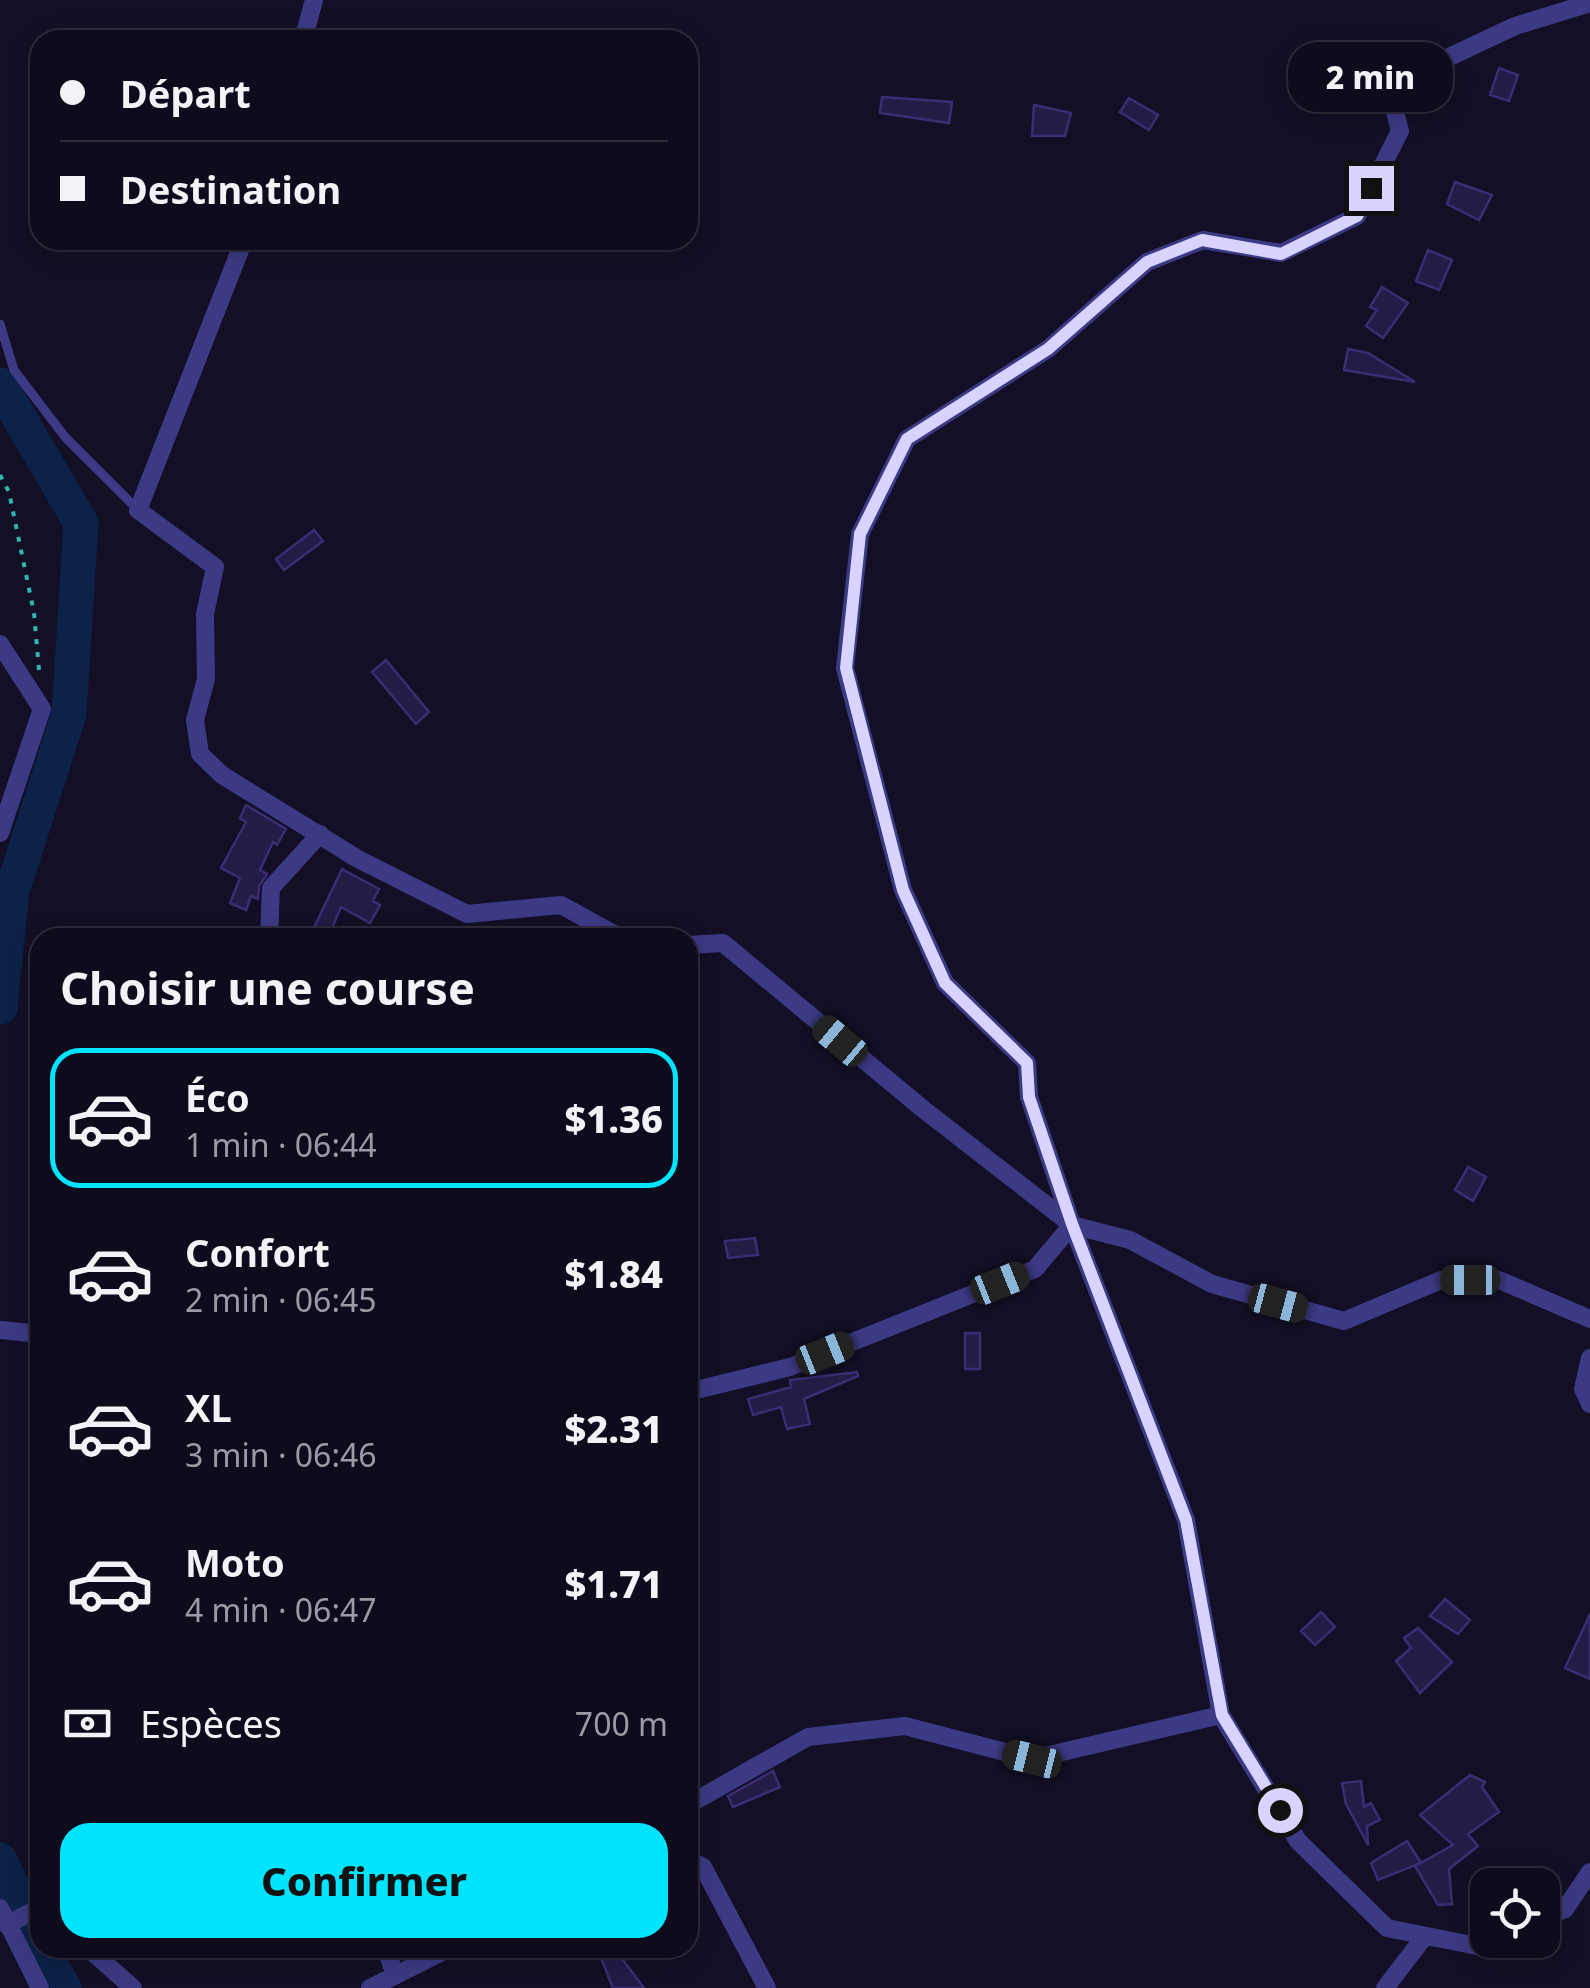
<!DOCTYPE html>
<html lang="fr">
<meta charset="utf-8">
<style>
:root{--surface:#0e0b1c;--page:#171425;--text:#f1f3f6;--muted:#9b9ba3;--line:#2e2b3b;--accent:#00e5ff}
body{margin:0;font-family:"Noto Sans",sans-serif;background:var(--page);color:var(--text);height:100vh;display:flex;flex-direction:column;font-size:38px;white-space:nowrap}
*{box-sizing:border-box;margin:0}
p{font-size:32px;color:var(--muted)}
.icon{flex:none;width:55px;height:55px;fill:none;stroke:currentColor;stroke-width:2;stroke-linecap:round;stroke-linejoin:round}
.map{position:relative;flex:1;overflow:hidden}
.details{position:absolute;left:30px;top:928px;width:668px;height:1030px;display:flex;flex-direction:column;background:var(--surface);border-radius:30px;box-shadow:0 5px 25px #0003,0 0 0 2px var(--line)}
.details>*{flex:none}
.top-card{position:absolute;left:30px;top:30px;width:668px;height:220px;border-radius:30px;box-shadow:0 5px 25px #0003,0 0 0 2px var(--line);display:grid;align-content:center;height:220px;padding:0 30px;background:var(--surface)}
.fabs{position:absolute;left:1470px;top:1868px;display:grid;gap:20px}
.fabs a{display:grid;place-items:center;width:90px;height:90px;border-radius:20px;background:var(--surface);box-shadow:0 5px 25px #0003,0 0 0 2px var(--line);font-size:50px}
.end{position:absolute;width:45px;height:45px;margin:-22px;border:12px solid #d9d4ff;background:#111;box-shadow:0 0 0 5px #111}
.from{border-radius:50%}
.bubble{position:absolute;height:70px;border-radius:30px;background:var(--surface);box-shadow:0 5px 25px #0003,0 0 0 2px var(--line);font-size:32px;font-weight:800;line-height:70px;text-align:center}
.car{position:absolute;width:30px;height:60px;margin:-30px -15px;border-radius:12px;box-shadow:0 0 8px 2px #0007;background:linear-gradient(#222 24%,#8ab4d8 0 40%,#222 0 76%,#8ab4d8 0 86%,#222 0)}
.top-card b{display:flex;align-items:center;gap:35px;height:95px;font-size:38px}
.top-card b+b{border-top:2px solid var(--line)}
.top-card i{width:25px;height:25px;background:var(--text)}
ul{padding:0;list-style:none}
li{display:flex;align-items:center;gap:30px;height:140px;margin:0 20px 15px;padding:0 10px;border:5px solid transparent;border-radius:30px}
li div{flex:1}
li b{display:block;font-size:38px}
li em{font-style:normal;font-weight:800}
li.current{border-color:var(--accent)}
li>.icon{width:90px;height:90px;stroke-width:1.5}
h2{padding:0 30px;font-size:45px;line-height:120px}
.pay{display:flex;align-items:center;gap:25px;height:110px;padding:0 30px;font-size:38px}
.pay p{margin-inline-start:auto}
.primary-button{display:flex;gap:20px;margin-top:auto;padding:20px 30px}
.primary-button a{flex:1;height:115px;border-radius:30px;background:var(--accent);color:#111;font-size:40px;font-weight:800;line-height:115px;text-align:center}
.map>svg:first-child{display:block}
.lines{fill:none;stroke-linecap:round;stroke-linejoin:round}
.river{stroke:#0c2248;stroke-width:35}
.building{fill:#241b47;stroke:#3b2d73;stroke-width:2.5}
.path{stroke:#2fb8b0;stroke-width:4;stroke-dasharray:5 8;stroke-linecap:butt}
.service{stroke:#3d3a85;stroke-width:9}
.minor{stroke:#3d3a85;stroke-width:18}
.route{stroke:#d9d4ff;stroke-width:12}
</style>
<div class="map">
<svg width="1590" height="1988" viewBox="0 0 1590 1988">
<rect width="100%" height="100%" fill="#130f26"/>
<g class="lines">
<path class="river" d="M0 385 81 523 69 714 12 891 0 1007
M0 1860 40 1947
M40 1948 64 1988"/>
</g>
<path class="building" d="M1499 68 1518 75 1509 101 1490 95Z
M882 97 952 102 949 123 880 113Z
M1129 98 1158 115 1149 130 1120 112Z
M1034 105 1071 113 1065 136H1032Z
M1455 182 1492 195 1479 220 1447 204Z
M1428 250 1452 260 1439 290 1416 281Z
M1382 287 1408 303 1383 338 1366 326 1377 310 1370 307Z
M1348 349 1368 353 1415 382 1344 370Z
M314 530 323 541 284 570 276 559Z
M386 660 429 712 416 724 372 672Z
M246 805 286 829 277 845 273 842 260 870 267 874 259 886 258 899 251 896 246 910 230 903 240 878 221 868 246 822 240 818Z
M342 869 379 889 373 901 380 905 370 923 341 907 328 938H309Z
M1468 1167 1486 1177 1473 1201 1455 1190Z
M755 1238 758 1255 728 1258 725 1241Z
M965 1333H980V1369H965Z
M857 1372 858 1376 804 1399 810 1424 787 1429 781 1407 753 1415 748 1399 791 1387 790 1380Z
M1445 1599 1470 1620 1458 1634 1430 1616Z
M1321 1612 1335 1627 1315 1645 1301 1631Z
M1590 1614V1679L1565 1668Z
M1418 1628 1452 1662 1420 1693 1396 1661 1411 1648 1404 1638Z
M773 1771 780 1787 733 1807 728 1796Z
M1470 1775 1485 1782 1482 1787 1499 1812 1468 1834 1478 1846 1449 1869 1452 1904 1438 1905 1415 1866 1453 1845 1420 1815Z
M1361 1781 1364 1807 1371 1803 1380 1820 1367 1826 1368 1845 1346 1804 1342 1783Z
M1407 1841 1421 1863 1378 1880 1371 1863Z
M597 1948H652L623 1960 644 1988H613Z"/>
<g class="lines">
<path class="path" d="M0 475 9 492 34 613 39 670"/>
<path class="service" d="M0 324 14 370 65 437 138 510"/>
<path class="minor" d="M303 40 314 0
M244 240 138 510 215 567 205 614 206 679 195 720 200 754 222 775 358 859 467 914 561 905 621 938
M0 644 42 709 0 833
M269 938 271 888 320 834
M688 945 723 943 923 1109 1072 1225 1130 1240 1212 1284 1344 1321 1441 1280H1499L1590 1319
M1 1330 40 1334
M1590 1358 1583 1389 1590 1404
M688 1392 790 1367 1035 1269 1072 1225
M688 1805 808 1737 905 1726 1032 1759 1221 1715
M688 1859 703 1867 767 1988
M0 1908 40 1988
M1542 1918 1565 1909 1590 1872
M7 1925 40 1907
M1491 1940 1477 1946 1387 1928 1298 1841 1221 1715 1186 1520 1072 1225 1029 1097 1027 1063 945 983 903 890 845 668 860 534 907 439 1048 349 1147 262 1203 240 1281 253 1357 216 1400 131 1388 86 1515 26 1590 3
M88 1948 133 1988
M386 1948 395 1976
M370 1988 450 1948
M1385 1988 1425 1936"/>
</g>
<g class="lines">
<path class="route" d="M1280 1810 1222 1715 1186 1520 1072 1224 1029 1097 1027 1063 945 983 903 890 846 668 860 534 907 439 1048 349 1147 262 1202 240 1281 254 1357 216 1371 188"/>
</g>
</svg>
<div class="fabs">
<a><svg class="icon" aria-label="locate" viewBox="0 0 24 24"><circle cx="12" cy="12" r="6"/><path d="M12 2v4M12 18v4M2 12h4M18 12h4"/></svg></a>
</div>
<i class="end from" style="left:1280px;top:1810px"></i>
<i class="end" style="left:1371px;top:188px"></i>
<div class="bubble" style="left:1288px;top:42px;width:165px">2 min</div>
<i class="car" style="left:840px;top:1041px;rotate:310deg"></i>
<i class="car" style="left:1470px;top:1280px;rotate:270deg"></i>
<i class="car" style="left:1000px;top:1283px;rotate:68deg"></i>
<i class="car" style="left:1278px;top:1303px;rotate:105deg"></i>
<i class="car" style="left:825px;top:1353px;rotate:68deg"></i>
<i class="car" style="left:1032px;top:1759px;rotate:284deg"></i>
<div class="top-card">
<b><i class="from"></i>Départ</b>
<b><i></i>Destination</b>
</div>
<section class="details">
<h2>Choisir une course</h2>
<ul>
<li class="current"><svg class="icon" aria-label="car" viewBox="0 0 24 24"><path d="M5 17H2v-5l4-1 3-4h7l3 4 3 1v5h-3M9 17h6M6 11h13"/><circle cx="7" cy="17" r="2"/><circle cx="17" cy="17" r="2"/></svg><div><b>Éco</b><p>1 min · 06:44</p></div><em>$1.36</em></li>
<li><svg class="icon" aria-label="car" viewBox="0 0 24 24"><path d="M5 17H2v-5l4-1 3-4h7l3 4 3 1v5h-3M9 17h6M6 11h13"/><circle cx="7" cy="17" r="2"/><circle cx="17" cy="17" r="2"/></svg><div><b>Confort</b><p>2 min · 06:45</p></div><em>$1.84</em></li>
<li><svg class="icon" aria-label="car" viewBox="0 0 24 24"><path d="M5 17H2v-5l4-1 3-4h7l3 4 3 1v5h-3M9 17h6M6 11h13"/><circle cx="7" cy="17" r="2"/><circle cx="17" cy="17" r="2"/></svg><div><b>XL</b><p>3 min · 06:46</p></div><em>$2.31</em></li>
<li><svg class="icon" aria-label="car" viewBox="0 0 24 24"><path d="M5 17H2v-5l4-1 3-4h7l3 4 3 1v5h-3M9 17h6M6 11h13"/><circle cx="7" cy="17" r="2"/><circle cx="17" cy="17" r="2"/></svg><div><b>Moto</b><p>4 min · 06:47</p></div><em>$1.71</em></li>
</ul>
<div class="pay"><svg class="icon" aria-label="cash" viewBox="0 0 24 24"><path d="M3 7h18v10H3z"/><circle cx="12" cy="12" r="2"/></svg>Espèces<p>700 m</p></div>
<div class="primary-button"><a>Confirmer</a></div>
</section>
</div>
